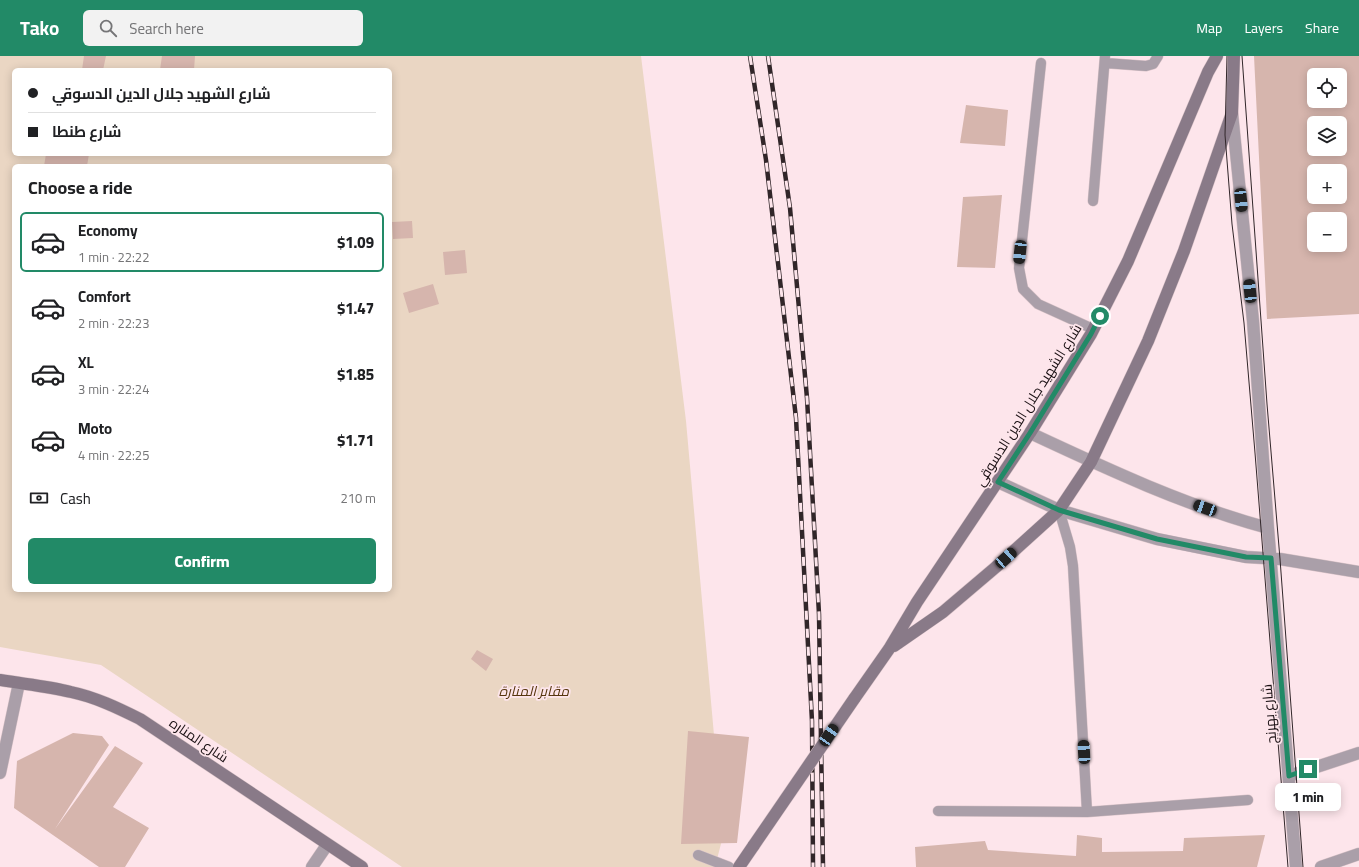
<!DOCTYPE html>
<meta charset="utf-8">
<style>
:root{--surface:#fff;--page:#f2f2f2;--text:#202124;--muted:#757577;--line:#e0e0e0;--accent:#228a67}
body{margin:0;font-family:Georgia,Cairo,serif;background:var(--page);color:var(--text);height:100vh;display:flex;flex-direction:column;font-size:15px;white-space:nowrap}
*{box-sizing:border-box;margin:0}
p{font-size:13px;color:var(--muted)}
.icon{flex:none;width:22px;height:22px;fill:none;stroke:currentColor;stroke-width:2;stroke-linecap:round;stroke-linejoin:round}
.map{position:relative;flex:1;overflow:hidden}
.details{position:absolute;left:12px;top:108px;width:380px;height:428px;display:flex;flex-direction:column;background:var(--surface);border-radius:6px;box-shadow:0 2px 10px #0003}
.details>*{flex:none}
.guide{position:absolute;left:12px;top:12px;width:380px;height:88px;border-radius:6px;box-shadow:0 2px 10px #0003;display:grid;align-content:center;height:88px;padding:0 16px;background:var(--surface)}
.controls{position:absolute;left:1307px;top:12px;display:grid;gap:8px}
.controls a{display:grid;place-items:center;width:40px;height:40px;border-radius:6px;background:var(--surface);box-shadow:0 2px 10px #0003;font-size:20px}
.end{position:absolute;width:18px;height:18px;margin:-9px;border:5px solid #228a67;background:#fff;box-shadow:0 0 0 2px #fff}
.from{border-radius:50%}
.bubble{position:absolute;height:28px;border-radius:6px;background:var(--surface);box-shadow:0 2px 10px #0003;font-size:13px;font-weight:800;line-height:28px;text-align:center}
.car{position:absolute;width:12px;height:24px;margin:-12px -6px;border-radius:5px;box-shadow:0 0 3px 1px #0007;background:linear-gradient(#222 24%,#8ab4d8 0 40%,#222 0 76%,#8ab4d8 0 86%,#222 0)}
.guide b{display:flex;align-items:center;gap:14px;height:38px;font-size:15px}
.guide b+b{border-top:1px solid var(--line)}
.guide i{width:10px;height:10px;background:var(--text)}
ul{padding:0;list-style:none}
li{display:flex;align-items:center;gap:12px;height:60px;margin:0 8px 6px;padding:0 8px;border:2px solid transparent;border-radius:6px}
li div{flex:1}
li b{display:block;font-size:15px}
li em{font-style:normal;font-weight:800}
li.selected{border-color:var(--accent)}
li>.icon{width:36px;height:36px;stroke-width:1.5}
h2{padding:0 16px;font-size:18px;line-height:48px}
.pay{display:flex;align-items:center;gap:10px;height:44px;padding:0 16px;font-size:15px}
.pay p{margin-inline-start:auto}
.action{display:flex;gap:8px;margin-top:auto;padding:8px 16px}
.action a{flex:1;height:46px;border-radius:6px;background:var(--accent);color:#fff;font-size:16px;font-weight:800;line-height:46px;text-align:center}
header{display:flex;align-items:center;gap:24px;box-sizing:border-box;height:56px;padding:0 20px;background:var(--accent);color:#fff}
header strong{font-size:19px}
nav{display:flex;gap:22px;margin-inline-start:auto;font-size:14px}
.search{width:280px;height:36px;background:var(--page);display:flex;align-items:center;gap:10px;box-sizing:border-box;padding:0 14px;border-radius:6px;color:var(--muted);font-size:15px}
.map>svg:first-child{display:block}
.green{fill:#ead6c3;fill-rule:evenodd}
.building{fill:#d6b5ad;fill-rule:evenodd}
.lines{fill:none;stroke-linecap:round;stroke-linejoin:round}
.lane-casing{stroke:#d9c3c8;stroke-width:11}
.street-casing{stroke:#d9c3c8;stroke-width:13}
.secondary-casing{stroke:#d9c3c8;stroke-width:13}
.lane{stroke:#aa9fa9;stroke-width:10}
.street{stroke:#aa9fa9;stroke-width:12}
.secondary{stroke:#897a88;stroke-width:12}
.tram{stroke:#312629;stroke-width:1}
.rail-casing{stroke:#312629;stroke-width:4.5}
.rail{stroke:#fde5eb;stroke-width:3;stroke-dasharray:9;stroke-linecap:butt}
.secondary-bridge-casing{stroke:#d9c3c8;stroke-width:13;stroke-linecap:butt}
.secondary-bridge{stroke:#897a88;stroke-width:12}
.route{stroke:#228a67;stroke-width:5}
.labels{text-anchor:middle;stroke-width:3.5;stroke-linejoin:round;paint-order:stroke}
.street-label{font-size:14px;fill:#190f12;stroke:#fde5eb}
.park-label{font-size:14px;font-style:italic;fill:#56350d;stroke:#fde5eb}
</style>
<header>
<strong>Tako</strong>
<div class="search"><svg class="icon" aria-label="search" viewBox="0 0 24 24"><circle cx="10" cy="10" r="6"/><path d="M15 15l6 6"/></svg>Search here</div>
<nav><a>Map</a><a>Layers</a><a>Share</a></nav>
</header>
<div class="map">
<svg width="1359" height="811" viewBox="0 0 1359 811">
<rect width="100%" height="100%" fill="#fde5eb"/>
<path class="green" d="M0 0H641L686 365 723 780 715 811H402L101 609 0 591ZM14 14H390V98H14ZM14 110H390V534H14Z"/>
<path class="building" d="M84 0H106L103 14H82Z
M162 0H195L194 14H160Z
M1254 0H1359V258L1267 263ZM1314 19H1340V45H1314ZM1314 67H1340V93H1314ZM1314 115H1340V141H1314ZM1314 163H1340V189H1314Z
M966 49 1008 54 1005 90 960 87Z
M46 98 55 99 89 98 87 110H44Z
M1002 139 995 212 957 211 963 141Z
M412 165 413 182 393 183 392 166Z
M465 194 467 217 445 219 443 196Z
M433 228 439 248 409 257 403 237Z
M477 594 493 603 486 615 471 603Z
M688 675 749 681 737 787 681 788Z
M73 677 102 680 109 689 55 773 115 690 143 707 113 751 149 772 125 811H99L14 752 17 705Z
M1077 779 1102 782V796L1183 795 1184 782 1265 779 1257 811H916L915 791 985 785 988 794 1076 800Z"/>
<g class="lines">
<defs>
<path id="lane" d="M1041 7 1019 212 1023 233 1038 248 1093 273
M1105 7 1146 10 1153 8 1158 0
M1093 145 1105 0
M1059 454 1070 491 1073 510 1087 756
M938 755 1087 756 1248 744
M698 799 729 811"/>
<path id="street" d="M1232 57 1253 265 1268 472 1296 811
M1030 377C1107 413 1186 450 1268 472
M998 426 1059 454 1157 483 1246 501 1280 503 1359 516
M0 717 19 627
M1289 720 1359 697
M312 811 327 789
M1321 811 1359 798"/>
<path id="secondary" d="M894 590 943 556 996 511 1059 454 1091 406 1148 285 1184 195 1232 57 1234 0
M0 624C23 628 48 630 71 636 95 641 118 652 140 663L362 811
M854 643 889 593 917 546 1030 377 1091 278 1128 205 1208 16 1217 0
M739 811 754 789"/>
</defs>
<use href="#lane" class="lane-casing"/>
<use href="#street" class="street-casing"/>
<use href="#secondary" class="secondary-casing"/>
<use href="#lane" class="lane"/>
<use href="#street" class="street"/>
<use href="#secondary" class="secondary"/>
<path class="tram" d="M1227 0 1225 79 1232 168 1244 267 1255 397 1288 811
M1242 0 1267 348 1280 503 1303 811"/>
<defs>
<path id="rail" d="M750 0 766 104 796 362 812 665 813 811
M768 0 790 152 807 342 819 558 823 811"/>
</defs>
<use href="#rail" class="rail-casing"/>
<use href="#rail" class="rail"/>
<defs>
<path id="secondary-bridge" d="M754 789 854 643"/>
</defs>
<use href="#secondary-bridge" class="secondary-bridge-casing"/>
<use href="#secondary-bridge" class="secondary-bridge"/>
</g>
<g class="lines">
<path class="route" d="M1100 260 1091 278 1030 377 998 426 1059 454 1157 483 1246 501 1271 502 1289 720 1308 713"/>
</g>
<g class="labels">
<g class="street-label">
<text transform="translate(1028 349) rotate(-58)" y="5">شارع الشهيد جلال الدين الدسوقي</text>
<text transform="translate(1269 658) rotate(-95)" y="5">شارع بهرنج</text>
<text transform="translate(199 684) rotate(34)" y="5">شارع المناره</text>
</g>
<g class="park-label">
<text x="534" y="640">مقابر المنارة</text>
</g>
</g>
</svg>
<div class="controls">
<a><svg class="icon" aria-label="locate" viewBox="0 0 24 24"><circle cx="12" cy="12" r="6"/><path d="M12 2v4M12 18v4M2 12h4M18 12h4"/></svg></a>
<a><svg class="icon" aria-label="layers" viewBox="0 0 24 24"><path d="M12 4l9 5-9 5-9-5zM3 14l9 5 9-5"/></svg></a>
<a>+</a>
<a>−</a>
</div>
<i class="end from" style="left:1100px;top:260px"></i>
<i class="end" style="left:1308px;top:713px"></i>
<div class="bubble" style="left:1275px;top:727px;width:66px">1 min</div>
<i class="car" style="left:1241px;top:144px;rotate:174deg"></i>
<i class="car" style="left:1020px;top:196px;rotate:186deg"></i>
<i class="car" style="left:1250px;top:235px;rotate:354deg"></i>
<i class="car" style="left:1205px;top:452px;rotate:290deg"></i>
<i class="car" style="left:1006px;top:502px;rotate:48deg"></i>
<i class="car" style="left:829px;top:679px;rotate:34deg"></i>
<i class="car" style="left:1084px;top:696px;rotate:357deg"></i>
<div class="guide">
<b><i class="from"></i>شارع الشهيد جلال الدين الدسوقي</b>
<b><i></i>شارع طنطا</b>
</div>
<section class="details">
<h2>Choose a ride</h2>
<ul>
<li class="selected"><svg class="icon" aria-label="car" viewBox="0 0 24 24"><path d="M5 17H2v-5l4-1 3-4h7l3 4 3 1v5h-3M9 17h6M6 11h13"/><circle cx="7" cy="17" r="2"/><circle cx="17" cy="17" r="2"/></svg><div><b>Economy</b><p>1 min · 22:22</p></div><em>$1.09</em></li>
<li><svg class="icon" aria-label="car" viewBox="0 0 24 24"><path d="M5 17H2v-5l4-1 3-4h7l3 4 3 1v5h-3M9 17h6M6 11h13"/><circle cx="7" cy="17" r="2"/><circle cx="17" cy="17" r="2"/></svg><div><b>Comfort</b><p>2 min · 22:23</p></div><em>$1.47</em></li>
<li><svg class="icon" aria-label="car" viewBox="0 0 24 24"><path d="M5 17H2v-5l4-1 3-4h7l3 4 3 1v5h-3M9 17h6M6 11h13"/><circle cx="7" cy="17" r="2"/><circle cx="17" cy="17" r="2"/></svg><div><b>XL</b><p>3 min · 22:24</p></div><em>$1.85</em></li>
<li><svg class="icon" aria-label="car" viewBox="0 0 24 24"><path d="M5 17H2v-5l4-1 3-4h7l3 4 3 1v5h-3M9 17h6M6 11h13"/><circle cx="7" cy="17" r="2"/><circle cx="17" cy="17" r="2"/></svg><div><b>Moto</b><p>4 min · 22:25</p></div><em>$1.71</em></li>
</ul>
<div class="pay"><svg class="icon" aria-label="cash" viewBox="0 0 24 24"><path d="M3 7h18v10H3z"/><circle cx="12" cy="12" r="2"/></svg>Cash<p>210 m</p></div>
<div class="action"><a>Confirm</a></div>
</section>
</div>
